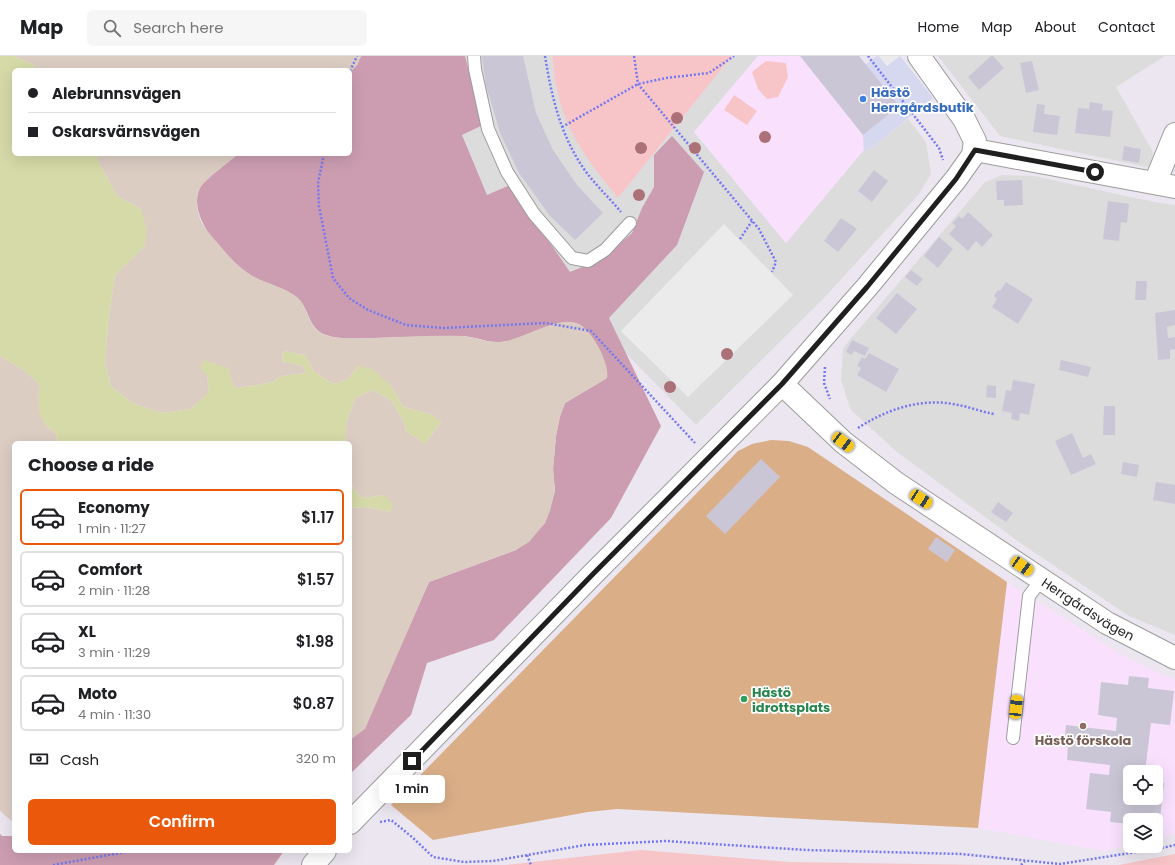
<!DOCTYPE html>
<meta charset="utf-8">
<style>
:root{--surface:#fff;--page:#f6f6f6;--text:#202124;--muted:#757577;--line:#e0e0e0;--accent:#ea580c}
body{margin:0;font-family:Poppins,sans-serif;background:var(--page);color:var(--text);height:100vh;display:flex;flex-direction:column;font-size:15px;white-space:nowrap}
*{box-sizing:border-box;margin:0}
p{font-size:13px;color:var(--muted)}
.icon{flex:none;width:22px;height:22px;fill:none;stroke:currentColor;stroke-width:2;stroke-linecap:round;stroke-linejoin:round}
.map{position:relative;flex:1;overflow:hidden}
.side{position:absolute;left:12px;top:385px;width:340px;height:412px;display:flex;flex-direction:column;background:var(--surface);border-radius:6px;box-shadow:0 4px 16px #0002}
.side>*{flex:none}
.hud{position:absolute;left:12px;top:12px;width:340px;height:88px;border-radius:6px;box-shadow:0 4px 16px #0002;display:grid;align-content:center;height:88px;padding:0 16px;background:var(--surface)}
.controls{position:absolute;left:1123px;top:709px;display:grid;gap:8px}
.controls a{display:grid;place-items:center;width:40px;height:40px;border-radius:6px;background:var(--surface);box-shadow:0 4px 16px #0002;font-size:20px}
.end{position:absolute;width:18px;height:18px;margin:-9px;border:5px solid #1f1f1f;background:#fff;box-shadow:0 0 0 2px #fff}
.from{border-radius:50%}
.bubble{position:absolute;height:28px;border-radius:6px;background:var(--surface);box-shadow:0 4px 16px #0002;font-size:13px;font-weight:600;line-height:28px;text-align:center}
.car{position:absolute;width:12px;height:24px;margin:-12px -6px;border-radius:5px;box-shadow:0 0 3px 1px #0007;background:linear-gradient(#f5c518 24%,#345 0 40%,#f5c518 0 76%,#345 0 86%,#f5c518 0)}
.hud b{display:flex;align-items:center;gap:14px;height:38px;font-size:15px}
.hud b+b{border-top:1px solid var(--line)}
.hud i{width:10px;height:10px;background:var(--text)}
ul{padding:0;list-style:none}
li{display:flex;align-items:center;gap:12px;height:56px;margin:0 8px 6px;padding:0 8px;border:2px solid var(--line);border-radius:6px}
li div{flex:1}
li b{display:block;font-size:15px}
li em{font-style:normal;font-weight:600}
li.active{border-color:var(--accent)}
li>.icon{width:36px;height:36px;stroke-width:1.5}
h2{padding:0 16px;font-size:18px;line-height:48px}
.pay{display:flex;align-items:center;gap:10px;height:44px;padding:0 16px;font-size:15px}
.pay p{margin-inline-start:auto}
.cta{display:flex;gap:8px;margin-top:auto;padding:8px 16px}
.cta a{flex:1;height:46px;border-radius:6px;background:var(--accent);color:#fff;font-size:16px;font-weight:600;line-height:46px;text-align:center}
header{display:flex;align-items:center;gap:24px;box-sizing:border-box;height:56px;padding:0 20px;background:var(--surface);border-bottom:1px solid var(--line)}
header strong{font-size:19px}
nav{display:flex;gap:22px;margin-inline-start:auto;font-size:14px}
.search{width:280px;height:36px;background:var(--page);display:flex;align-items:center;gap:10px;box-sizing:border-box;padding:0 14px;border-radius:6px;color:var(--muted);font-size:15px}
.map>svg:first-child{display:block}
.residential{fill:#dcdcdd}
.commercial{fill:#d6d8ef}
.education{fill:#f9e1fd;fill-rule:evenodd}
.forest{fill:#cc9db1}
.wetland{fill:#dccdc3}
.park{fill:#f7c5c8}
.pitch{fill:#daaf88}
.parking{fill:#ebebeb}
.water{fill:#d6daa8}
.building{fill:#cbc6d6}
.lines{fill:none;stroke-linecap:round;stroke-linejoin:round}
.service-casing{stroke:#9c9c9c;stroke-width:14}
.minor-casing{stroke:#9c9c9c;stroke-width:24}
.tertiary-casing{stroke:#9c9c9c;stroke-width:24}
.path{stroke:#7478f2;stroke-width:2.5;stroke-dasharray:2 2;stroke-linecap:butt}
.service{stroke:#fff;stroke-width:12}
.minor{stroke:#fff;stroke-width:22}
.tertiary{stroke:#fff;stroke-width:22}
.tree{fill:#ac7178}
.route{stroke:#1f1f1f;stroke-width:5}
.shop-dot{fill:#3f7fe0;stroke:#fff;stroke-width:1.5}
.leisure-dot{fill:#2e9e5b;stroke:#fff;stroke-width:1.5}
.education-dot{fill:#8d6e63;stroke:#fff;stroke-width:1.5}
.labels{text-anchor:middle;stroke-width:3.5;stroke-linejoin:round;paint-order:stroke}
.shop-label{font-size:13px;font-weight:bold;fill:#366cbe;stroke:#fff;text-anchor:start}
.street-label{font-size:13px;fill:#1f1f1f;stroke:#fff}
.leisure-label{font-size:13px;font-weight:bold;fill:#27864d;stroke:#fff;text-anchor:start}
.education-label{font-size:13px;font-weight:bold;fill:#785e54;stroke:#fff}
</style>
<header>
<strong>Map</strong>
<div class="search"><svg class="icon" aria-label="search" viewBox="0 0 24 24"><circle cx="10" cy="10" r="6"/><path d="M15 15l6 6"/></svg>Search here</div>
<nav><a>Home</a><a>Map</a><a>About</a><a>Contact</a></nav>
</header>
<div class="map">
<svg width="1175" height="809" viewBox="0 0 1175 809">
<rect width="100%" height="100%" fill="#ebe6ef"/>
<path class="residential" d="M424 0H552L557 34 618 142 732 0H758L694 76 786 187 863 95 873 91 908 63 926 86 931 118 919 138 823 243 696 369 449 116Z
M938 0H1165L1116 31 1153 96 1151 112 1000 80Z
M1002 119 1034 120 1154 146 1175 149V579L1129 560 1019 486 897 396 851 354 841 324 843 293 848 286 985 126Z"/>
<path class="commercial" d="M877 0H879L887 10 900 0 933 42 873 91 864 95 863 79 829 36Z"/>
<path class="education" d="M758 0H859L829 36 863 79V95L786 187 694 76Z
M1007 526 1129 603 1175 624V778L1156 784V764H1130V789L1103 795 978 772ZM1130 716H1156V742H1130Z"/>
<path class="forest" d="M361 0H465L483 69 462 79 487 139 510 129 570 216 602 203 632 177 642 152 654 131V99L672 80 704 116 677 189 609 262 661 370 611 462 494 584 427 607 411 659 350 718V686L396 600 429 526 516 494 545 467 555 435 553 413 556 380 560 360 565 347 607 322 554 268C538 275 519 285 500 286 488 287 474 280 461 280 432 280 403 281 374 282 358 282 340 284 326 279 307 273 310 250 295 240 283 232 267 228 254 221 231 208 185 162 200 132 204 124 230 105 238 98H350V16L357 9Z
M0 778 2 780H14V795H284L274 809H0Z"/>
<path class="wetland" d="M14 0H361L357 9 350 16V14H35L34 9Z
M98 98H238C230 105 204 124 200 132 193 146 199 167 209 177 223 193 236 211 254 221 268 228 287 232 298 242 309 253 308 274 326 279 341 284 359 282 374 282 403 281 433 279 462 280 474 281 488 287 501 286 522 284 559 258 579 268 592 275 610 307 607 322L565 347 560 360 556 380 553 413 555 435 550 455 545 467 529 486 516 494 429 526 365 673 350 684V452L367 451 390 456 384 439 363 442 353 433 350 412V387H346V368L355 342 372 334 391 344 404 366 406 375 425 388 441 366 430 358 403 351 392 331 358 310 348 323 333 328 314 316 305 299 284 295 282 305 303 310 306 317 281 320 273 326 238 332 233 329 228 312 207 319 209 336 191 353 162 357 132 347 111 330 105 309 108 267 115 219 144 191 141 153 117 140 98 105Z
M0 300 25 315 39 328C39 352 36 363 56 378L57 387H14V767L0 755Z"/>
<path class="park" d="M552 0H732L618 142C591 109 565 76 557 33 554 23 554 11 552 0Z
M766 5 786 7 788 21 778 41 767 43 758 33 752 16Z
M734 39 757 55 747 69 724 54Z
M641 794 789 806 986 809H506Z
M1175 798V809H1119Z"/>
<path class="pitch" d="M771 384 789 385 808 391 1007 526 978 772 617 753 588 756 433 784 391 749 738 395 752 388Z"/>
<path class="parking" d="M879 0H899L887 10Z
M724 168 793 239 688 341 621 275Z"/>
<path class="water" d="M0 0H14L34 9 35 14H14V98H98V105L117 140 141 153 147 174 144 191 115 219 108 267 105 309 111 330 132 347 162 357 191 353 209 336 207 319 200 312 204 304 228 312 233 329 238 332 273 326 281 320 306 317 303 310 282 305 284 295 305 299 314 316 333 328 348 323 358 310 372 313 392 331 403 351 430 358 441 366 425 388 406 375 404 366 391 344 372 334 355 342 346 368V387H57L56 378C35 362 39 352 39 328L25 315 0 300Z
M350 412 353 433 363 442 384 439 393 448 390 456 367 451 350 452Z"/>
<path class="building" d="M482 0H523L536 57 553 94 577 129 603 157 575 184 550 160 519 117 500 77 494 56 486 30Z
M800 0H859L899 50 863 79Z
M991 0H993L1004 12 979 34 968 21Z
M1032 5 1039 34 1026 37 1020 7Z
M1090 46 1103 48 1102 54 1113 55 1110 81 1075 77 1078 52 1089 53Z
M1037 48 1045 49 1044 58 1060 60 1057 79 1033 76Z
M1124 90 1141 93 1139 107 1122 104Z
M874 114 888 125 872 146 858 135Z
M1022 124 1023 149 1004 150V144H997L996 125Z
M1108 145 1129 148 1127 167 1121 166 1119 185 1103 183Z
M968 156 993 179 982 191 976 185 968 195 949 178 956 170 952 167 959 160 962 163Z
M841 162 857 173 838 196 824 185Z
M939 181 953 193 938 212 924 200Z
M911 214 923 223 917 230 905 221Z
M1136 225H1147L1146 244H1135Z
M1006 226 1033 243 1018 268 992 251 997 243 994 240 998 234 1000 235Z
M897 237 917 253 896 278 876 262Z
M1175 254V269L1167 271 1168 282 1175 281V293L1170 294V303L1158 304 1155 257Z
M852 284 869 292 865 300 854 295 852 299 846 296Z
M869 297 899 313 886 336 857 319 861 312 857 310 862 301 865 303Z
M1061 304 1091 311 1088 321 1059 314Z
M1013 324 1035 328 1029 359 1020 357 1019 365 1011 363 1012 357 1002 355 1006 334 1011 335Z
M987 329 996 330V342L986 341Z
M1104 350H1115V379H1103Z
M1072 377 1083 402 1091 398 1096 408 1071 419 1055 385Z
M761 403 780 421 725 478 706 460Z
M1123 406 1139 409 1137 421 1121 418Z
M1156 426 1175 429V448L1153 444Z
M998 446 1013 457 1006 466 991 456Z
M936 481 955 494 947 506 928 493Z
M1129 620 1149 622 1148 632 1174 635 1170 669 1151 667 1145 716H1130V742H1156V726L1164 727 1160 762 1136 759 1135 764H1130V768L1110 766 1111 756 1086 753 1090 717 1109 719 1110 709 1067 704 1068 691H1064L1066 669 1116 675 1117 662 1098 659 1101 626 1128 629Z"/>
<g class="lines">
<defs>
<path id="service" d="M474 0 475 13 488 73 507 116 534 158 572 202 588 205 605 194 630 167
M1013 682 1029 540 1042 523"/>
<path id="minor" d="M975 94 1175 131
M1155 127 1175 78"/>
<g id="tertiary">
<path id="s1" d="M782 328 843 386 896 427 1107 567 1175 602"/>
<path d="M350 767 593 518 782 328 867 231 956 123 973 99 975 85 964 63 919 0"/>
<path d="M313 809 325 795"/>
</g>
</defs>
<use href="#service" class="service-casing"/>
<use href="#minor" class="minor-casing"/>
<use href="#tertiary" class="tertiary-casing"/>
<path class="path" d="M545 0C551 37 559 74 580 107 591 125 607 139 621 156
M634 0 638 28 759 173 776 206 772 216
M868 0 939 92 943 104
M350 15 357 0
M562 71 638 28 666 22 709 17 734 0
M324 98 318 127 319 150 333 222 349 242 368 254 406 269 443 272 546 267 591 275 695 387
M740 183 752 165
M825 311 824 327 830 343
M858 372C887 353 923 341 958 349 970 351 982 356 994 358
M380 766 391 764 412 781 433 801 464 806 493 805 585 789 666 785 806 794 961 798 1060 808 1162 792 1175 789
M527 799 531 809
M53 809 131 795
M1021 809 1025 805"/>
<use href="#service" class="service"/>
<use href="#minor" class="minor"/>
<use href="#tertiary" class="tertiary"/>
</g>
<g class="tree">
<circle cx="677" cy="62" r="6"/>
<circle cx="765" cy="81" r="6"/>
<circle cx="641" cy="92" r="6"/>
<circle cx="695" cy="92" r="6"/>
<circle cx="639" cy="139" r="6"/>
<circle cx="727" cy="298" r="6"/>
<circle cx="670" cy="331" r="6"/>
</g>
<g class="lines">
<path class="route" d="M412 705 593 518 782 328 867 231 956 123 975 94 1095 116"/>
</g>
<circle class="shop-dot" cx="863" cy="43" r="4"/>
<circle class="leisure-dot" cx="744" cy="643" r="4"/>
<circle class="education-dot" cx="1083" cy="670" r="4"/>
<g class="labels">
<g class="shop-label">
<text x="871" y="41">Hästö<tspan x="871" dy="15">Herrgårdsbutik</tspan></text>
</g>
<g class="street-label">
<text dy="5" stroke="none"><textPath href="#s1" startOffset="381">Herrgårdsvägen</textPath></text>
</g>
<g class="leisure-label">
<text x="752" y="641">Hästö<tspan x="752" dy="15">idrottsplats</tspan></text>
</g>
<g class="education-label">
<text x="1083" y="689">Hästö förskola</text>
</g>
</g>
</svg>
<div class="controls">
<a><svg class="icon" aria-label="locate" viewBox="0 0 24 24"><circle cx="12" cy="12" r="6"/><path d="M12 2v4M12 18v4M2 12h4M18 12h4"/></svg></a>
<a><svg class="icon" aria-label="layers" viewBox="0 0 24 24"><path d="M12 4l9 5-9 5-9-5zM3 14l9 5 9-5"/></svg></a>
</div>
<i class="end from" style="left:1095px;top:116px"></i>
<i class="end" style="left:412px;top:705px"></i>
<div class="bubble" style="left:379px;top:719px;width:66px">1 min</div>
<i class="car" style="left:843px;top:386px;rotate:127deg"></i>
<i class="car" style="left:921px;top:443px;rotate:123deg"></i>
<i class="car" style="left:1022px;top:510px;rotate:125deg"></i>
<i class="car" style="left:1016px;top:651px;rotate:6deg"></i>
<div class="hud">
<b><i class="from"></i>Alebrunnsvägen</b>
<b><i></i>Oskarsvärnsvägen</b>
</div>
<section class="side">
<h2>Choose a ride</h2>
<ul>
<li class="active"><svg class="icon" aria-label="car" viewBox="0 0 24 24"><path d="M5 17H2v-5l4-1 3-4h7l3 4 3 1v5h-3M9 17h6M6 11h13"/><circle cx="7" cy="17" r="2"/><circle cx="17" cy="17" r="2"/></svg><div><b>Economy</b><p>1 min · 11:27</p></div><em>$1.17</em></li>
<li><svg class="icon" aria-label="car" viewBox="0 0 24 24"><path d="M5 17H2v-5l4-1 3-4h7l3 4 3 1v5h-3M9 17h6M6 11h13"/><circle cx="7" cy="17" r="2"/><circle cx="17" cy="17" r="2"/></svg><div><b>Comfort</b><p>2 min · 11:28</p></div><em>$1.57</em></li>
<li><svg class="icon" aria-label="car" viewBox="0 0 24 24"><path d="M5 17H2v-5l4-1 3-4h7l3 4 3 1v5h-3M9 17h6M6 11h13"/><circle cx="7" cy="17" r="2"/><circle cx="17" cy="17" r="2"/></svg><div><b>XL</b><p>3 min · 11:29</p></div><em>$1.98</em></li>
<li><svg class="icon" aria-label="car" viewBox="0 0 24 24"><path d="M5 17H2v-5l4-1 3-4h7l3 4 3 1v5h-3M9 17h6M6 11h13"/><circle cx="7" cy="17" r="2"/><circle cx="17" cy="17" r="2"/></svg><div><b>Moto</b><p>4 min · 11:30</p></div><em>$0.87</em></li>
</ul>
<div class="pay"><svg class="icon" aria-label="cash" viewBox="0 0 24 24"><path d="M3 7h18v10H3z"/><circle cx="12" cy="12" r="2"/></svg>Cash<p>320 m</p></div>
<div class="cta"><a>Confirm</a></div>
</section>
</div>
